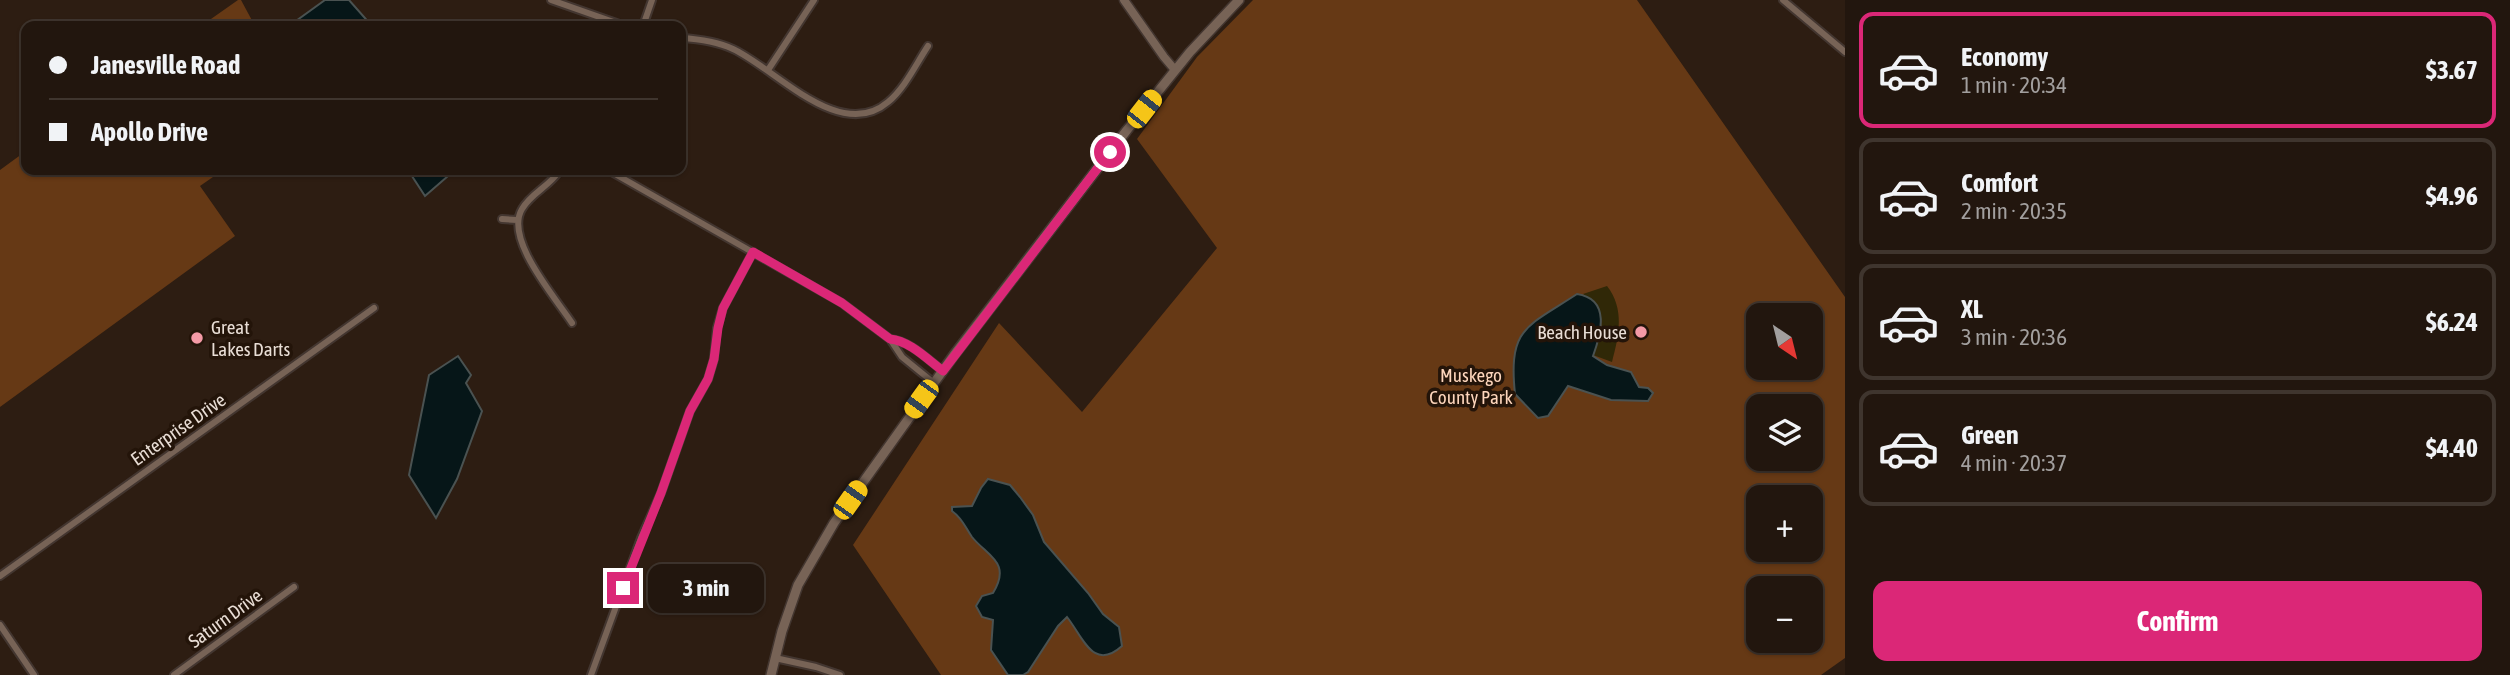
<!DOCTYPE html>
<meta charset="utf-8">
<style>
:root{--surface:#22160e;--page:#2e231c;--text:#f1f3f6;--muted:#a29f9e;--line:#3f352e;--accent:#db2777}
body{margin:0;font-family:"Asap Condensed",sans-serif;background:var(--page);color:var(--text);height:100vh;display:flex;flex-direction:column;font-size:26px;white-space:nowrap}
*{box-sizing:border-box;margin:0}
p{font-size:23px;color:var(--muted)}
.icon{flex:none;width:38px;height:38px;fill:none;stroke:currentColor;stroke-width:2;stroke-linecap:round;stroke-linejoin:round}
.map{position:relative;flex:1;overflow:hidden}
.drawer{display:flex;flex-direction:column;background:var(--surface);width:665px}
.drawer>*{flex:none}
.banner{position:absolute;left:21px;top:21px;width:665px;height:154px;border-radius:14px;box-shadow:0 2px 5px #0004,0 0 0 2px var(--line);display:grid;align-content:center;height:154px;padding:0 28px;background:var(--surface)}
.needle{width:46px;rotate:145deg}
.buttons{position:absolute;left:1746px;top:303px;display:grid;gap:14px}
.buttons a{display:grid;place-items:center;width:77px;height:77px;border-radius:14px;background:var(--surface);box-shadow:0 2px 5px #0004,0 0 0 2px var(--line);font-size:35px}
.end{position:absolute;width:32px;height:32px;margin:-16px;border:9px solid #db2777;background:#fff;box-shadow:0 0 0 4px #fff}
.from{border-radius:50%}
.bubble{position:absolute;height:49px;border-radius:14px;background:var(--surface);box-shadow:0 2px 5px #0004,0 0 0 2px var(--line);font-size:23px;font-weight:700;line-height:49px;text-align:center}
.car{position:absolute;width:21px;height:42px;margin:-21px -10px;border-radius:9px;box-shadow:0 0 5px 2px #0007;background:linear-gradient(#f5c518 24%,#345 0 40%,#f5c518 0 76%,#345 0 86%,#f5c518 0)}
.banner b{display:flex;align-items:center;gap:24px;height:66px;font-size:26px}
.banner b+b{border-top:2px solid var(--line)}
.banner i{width:18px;height:18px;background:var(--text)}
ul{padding:12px 0 0;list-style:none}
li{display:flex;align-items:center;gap:21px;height:116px;margin:0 14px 10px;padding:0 14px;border:4px solid var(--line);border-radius:14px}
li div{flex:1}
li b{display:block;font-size:26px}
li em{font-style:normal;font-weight:700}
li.on{border-color:var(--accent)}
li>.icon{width:63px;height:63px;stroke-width:1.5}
.cta{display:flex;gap:14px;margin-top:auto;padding:14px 28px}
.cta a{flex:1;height:80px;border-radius:14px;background:var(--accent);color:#fff;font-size:28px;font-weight:700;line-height:80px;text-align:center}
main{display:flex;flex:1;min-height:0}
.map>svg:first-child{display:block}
.green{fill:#663915;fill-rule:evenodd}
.sand{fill:#302807}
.water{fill:#061618;stroke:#4a5251;stroke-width:2}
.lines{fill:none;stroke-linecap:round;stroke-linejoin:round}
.minor-casing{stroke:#433630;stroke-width:10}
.tertiary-casing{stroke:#433630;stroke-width:11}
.secondary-casing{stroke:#433630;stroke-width:12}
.minor{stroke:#776356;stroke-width:6}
.tertiary{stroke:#776356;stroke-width:8}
.secondary{stroke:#776356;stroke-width:9}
.route{stroke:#db2777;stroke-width:9}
.poi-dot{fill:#f49aa6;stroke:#231409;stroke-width:2.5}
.labels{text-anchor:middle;stroke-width:7;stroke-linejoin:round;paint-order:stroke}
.poi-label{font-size:19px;fill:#e8ddd5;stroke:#231409;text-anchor:start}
.park-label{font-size:19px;fill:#fed6bc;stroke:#231409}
.street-label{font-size:19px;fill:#e8ddd5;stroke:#231409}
</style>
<main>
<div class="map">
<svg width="1845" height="675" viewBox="0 0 1845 675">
<rect width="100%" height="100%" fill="#2d1d12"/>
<path class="green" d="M238 0H241L255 26H201Z
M1253 0H1637L1845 297V658L1821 675H941L853 545 999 323 1082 412 1217 248 1137 139 1197 57ZM1759 315H1811V368H1759ZM1759 406H1811V458H1759ZM1759 497H1811V550H1759ZM1759 588H1811V640H1759Z
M26 151V170H223L200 186 235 236 0 407V170Z"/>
<path class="sand" d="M1607 286C1625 309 1619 336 1612 362L1593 355C1604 330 1608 313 1583 294Z"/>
<path class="water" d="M325 0H349L372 26H289Z
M408 170H441L448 176 425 196Z
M1577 294C1611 299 1601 334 1593 356L1607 365 1631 372 1639 387 1648 388 1653 393 1648 401 1611 400 1568 386 1548 416 1538 418 1515 394C1508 327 1527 327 1577 294Z
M458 356 471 375 466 383 482 411 457 479 436 518 409 475 429 375Z
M988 479 1010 485 1020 497 1033 515 1044 542 1088 593 1103 614 1119 627 1122 646C1093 672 1083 637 1067 617L1058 626 1028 672 1023 675H1008L991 650 993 620 982 617 976 606 982 596 993 593C1012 562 987 556 972 537 965 527 963 519 952 511V507L972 506 981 488Z"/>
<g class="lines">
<defs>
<path id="minor" d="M551 0 625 26
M1783 0 1845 52
M643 26 652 0
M681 38C699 39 716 41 733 49 776 69 840 143 888 102 905 88 916 64 928 46
M768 70 814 0
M560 170C550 186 531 193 522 209 504 239 555 297 572 323
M608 170 842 303 890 339 902 357 934 383
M502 219 517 220
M890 339C910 341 927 359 943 371
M0 576 374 308
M0 625 34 675
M775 658 816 667 840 675
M174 675 294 587
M591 675 641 538 661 493 690 411 708 379 714 359 717 328 723 308 753 252"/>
<path id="tertiary" d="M1124 0 1164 57 1175 70"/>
<path id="secondary" d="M771 675 782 631 798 585 834 523 954 355 1127 130 1190 52 1239 0"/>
</defs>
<use href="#minor" class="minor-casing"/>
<use href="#tertiary" class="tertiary-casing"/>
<use href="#secondary" class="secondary-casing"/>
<use href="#minor" class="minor"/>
<use href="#tertiary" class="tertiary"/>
<use href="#secondary" class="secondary"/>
</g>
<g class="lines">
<path class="route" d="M623 588 661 493 690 411 708 379 714 359 718 328 723 308 753 252 842 303 890 339C910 341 927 359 943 371L1110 152"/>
</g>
<g class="poi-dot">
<circle cx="1641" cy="332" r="7"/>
<circle cx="197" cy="338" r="7"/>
</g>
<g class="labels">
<g class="poi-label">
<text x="211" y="334">Great<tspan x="211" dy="22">Lakes Darts</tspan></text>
<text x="1627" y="339" text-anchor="end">Beach House</text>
</g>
<g class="park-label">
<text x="1471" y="382">Muskego<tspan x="1471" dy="22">County Park</tspan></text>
</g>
<g class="street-label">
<text transform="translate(178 429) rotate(-35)" y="7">Enterprise Drive</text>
<text transform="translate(225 618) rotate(-36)" y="7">Saturn Drive</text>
</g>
</g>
</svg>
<div class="buttons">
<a><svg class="needle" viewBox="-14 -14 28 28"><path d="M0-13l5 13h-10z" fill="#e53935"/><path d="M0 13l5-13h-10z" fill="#a29f9e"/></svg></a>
<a><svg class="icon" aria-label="layers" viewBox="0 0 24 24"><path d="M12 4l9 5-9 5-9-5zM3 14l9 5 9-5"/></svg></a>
<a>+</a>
<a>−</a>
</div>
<i class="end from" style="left:1110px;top:152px"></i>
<i class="end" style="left:623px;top:588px"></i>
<div class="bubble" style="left:648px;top:564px;width:116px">3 min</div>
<i class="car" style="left:1144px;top:109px;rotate:38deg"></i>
<i class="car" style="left:921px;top:399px;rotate:216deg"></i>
<i class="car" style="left:850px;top:500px;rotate:35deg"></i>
<div class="banner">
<b><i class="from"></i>Janesville Road</b>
<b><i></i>Apollo Drive</b>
</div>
</div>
<section class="drawer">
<ul>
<li class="on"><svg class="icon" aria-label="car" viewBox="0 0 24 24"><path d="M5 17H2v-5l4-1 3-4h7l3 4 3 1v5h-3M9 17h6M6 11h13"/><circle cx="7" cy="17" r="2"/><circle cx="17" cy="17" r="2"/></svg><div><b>Economy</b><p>1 min · 20:34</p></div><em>$3.67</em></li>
<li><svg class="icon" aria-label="car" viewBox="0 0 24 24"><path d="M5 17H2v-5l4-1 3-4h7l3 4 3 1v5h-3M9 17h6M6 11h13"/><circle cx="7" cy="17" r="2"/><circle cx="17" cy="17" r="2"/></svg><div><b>Comfort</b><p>2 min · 20:35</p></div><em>$4.96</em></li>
<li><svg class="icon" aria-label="car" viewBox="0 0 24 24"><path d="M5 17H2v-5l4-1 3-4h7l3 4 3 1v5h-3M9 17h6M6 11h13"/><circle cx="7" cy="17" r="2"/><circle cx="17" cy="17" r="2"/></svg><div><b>XL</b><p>3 min · 20:36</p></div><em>$6.24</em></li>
<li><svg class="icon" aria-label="car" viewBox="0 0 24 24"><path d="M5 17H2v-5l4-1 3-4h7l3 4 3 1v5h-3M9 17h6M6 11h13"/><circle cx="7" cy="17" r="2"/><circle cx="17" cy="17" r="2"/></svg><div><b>Green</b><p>4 min · 20:37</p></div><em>$4.40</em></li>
</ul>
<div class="cta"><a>Confirm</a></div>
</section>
</main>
